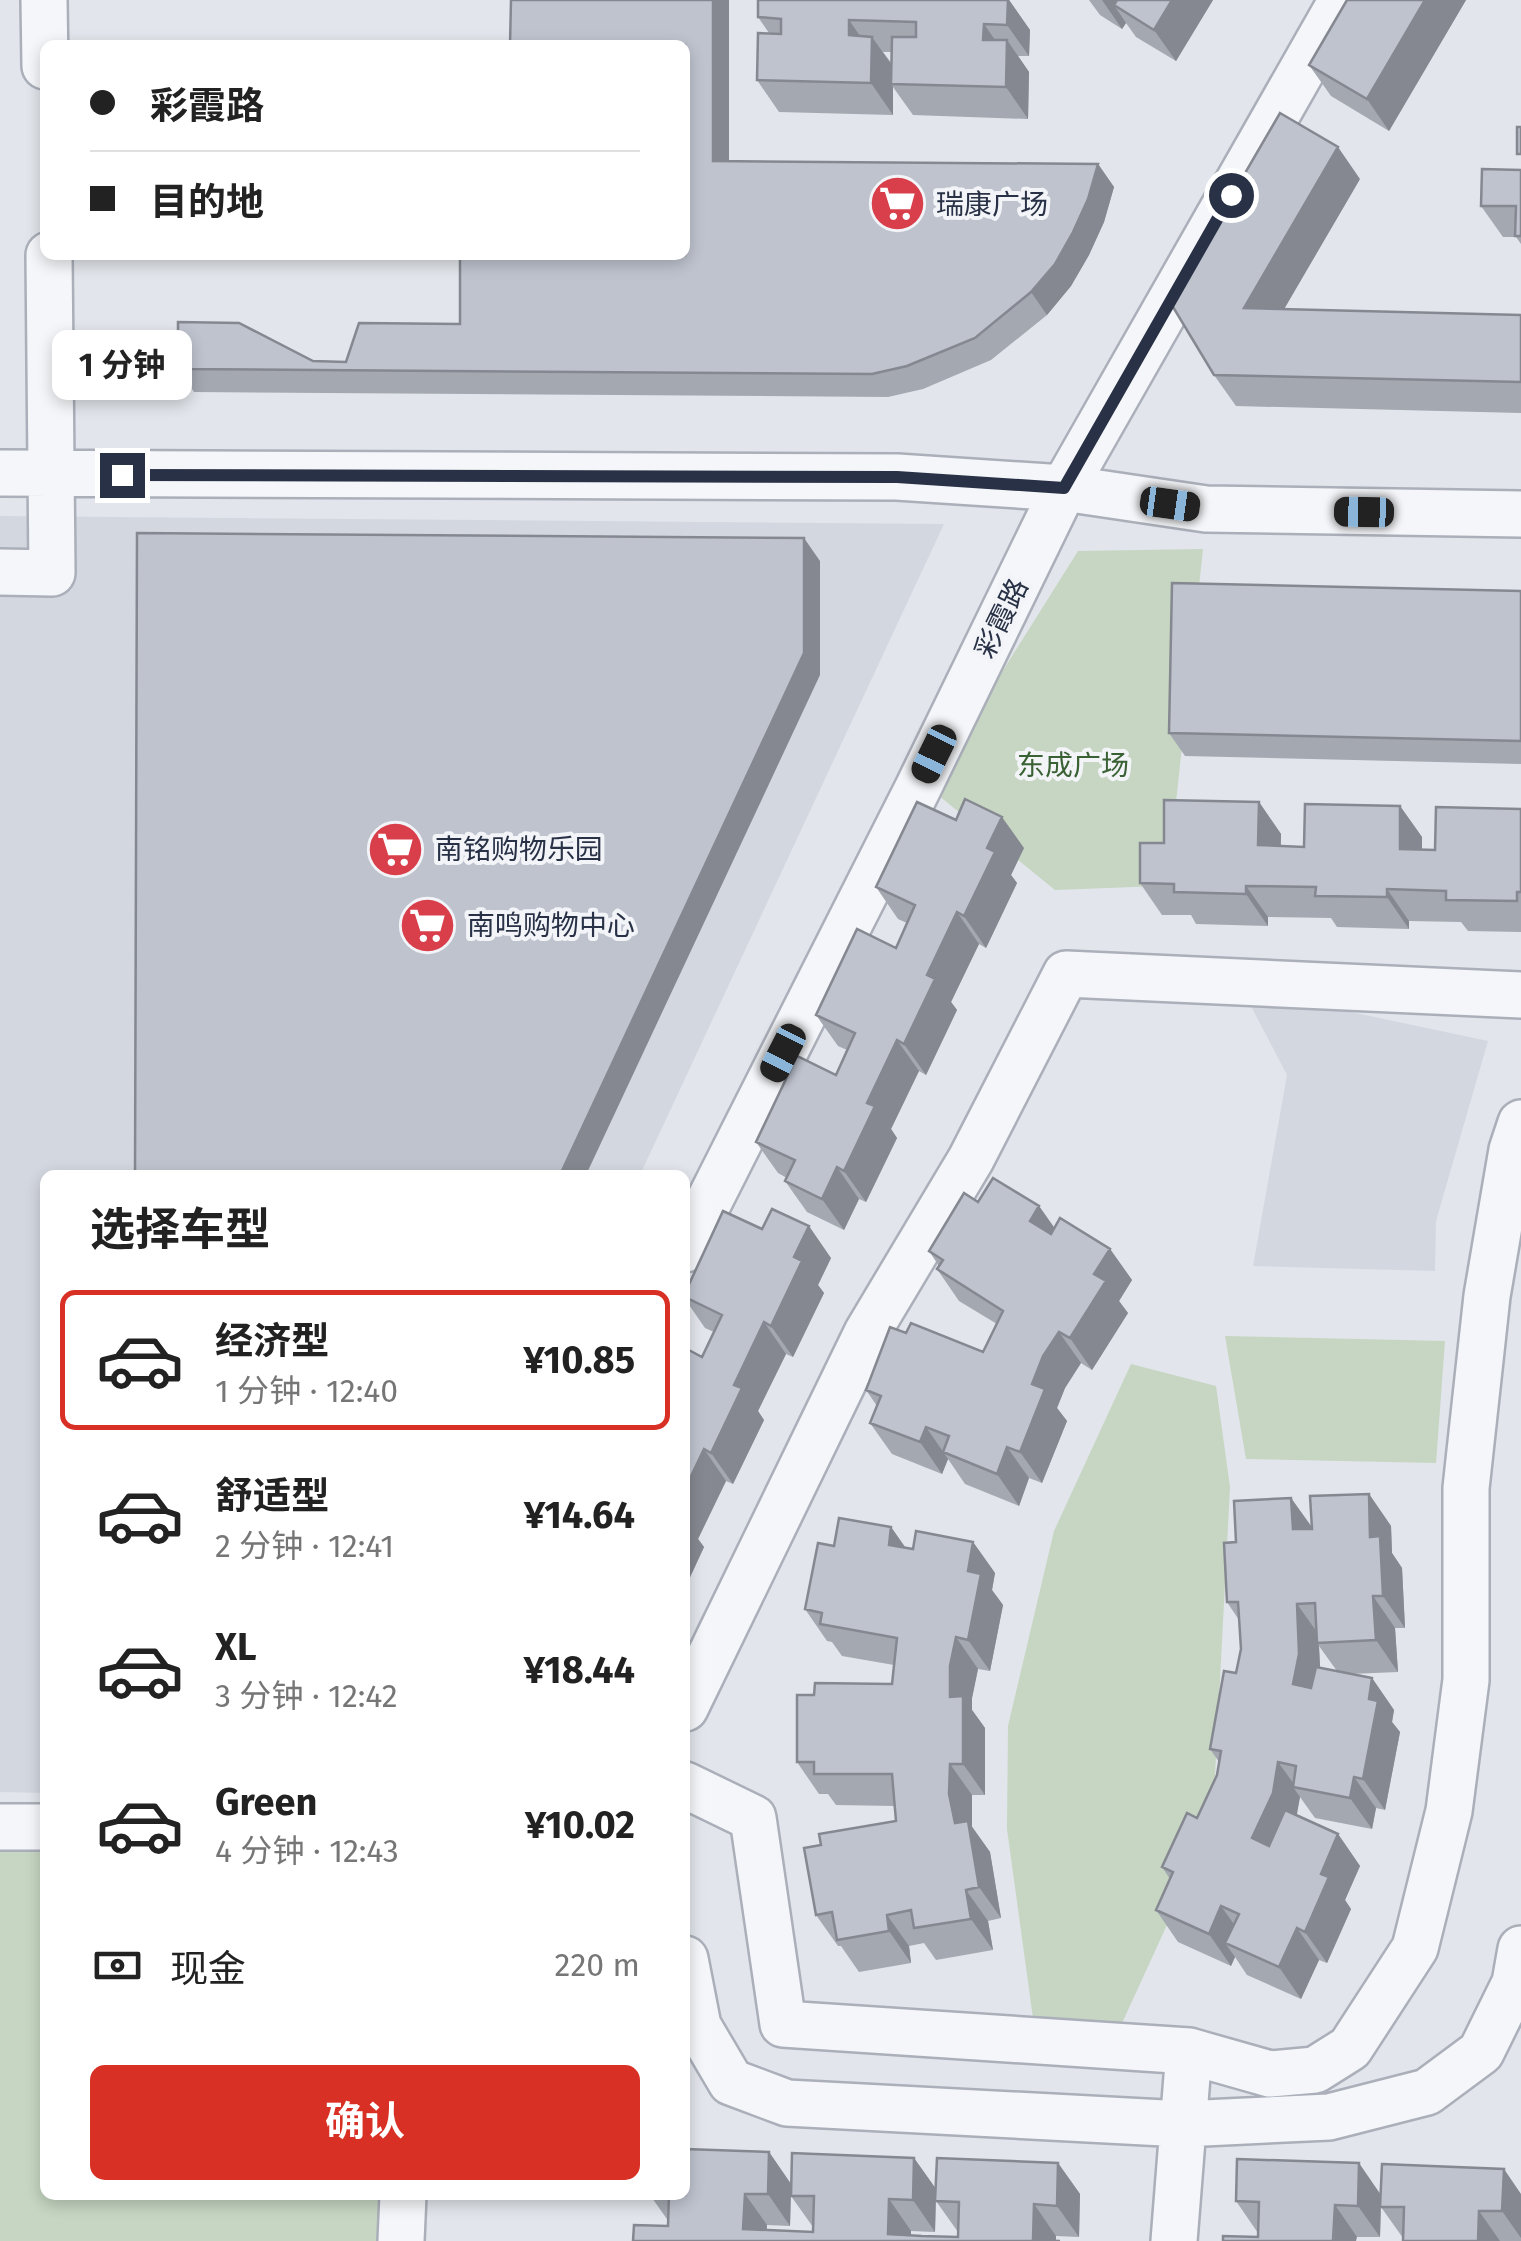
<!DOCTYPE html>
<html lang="zh">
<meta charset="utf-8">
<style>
:root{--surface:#fff;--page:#f6f6f6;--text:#222;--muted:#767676;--line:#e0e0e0;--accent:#d93025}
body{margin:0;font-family:"Fira Sans","Noto Sans SC",sans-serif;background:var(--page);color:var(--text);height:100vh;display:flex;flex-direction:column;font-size:38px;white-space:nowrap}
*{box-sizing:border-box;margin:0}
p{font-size:32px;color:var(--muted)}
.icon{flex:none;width:55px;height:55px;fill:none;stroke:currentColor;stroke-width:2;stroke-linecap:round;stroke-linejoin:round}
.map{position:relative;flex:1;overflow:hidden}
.sheet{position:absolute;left:40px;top:1170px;width:650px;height:1030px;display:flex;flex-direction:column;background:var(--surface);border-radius:15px;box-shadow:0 5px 15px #0003}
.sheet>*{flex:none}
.banner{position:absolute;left:40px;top:40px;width:650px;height:220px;border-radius:15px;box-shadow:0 5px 15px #0003;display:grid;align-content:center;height:220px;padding:0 50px;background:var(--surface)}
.end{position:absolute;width:45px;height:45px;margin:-22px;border:12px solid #283145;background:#fff;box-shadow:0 0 0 5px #fff}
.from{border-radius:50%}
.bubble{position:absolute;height:70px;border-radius:15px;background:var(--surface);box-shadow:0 5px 15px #0003;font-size:32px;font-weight:700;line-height:70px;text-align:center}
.car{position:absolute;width:30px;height:60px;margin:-30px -15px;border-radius:12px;box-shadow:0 0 8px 2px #0007;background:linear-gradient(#222 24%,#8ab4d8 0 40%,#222 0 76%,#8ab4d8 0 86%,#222 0)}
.banner b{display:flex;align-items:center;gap:35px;height:95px;font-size:38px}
.banner b+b{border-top:2px solid var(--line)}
.banner i{width:25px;height:25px;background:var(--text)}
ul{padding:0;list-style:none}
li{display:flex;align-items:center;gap:30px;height:140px;margin:0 20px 15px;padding:0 30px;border:5px solid transparent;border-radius:15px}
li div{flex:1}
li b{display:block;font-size:38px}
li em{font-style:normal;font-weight:700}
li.current{border-color:var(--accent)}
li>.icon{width:90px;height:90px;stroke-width:1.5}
h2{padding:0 50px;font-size:45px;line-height:120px}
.pay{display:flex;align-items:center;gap:25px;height:110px;padding:0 50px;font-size:38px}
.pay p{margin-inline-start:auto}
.action{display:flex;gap:20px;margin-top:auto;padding:20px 50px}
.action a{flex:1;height:115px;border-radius:15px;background:var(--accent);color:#fff;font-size:40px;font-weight:700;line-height:115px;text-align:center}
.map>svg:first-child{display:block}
.built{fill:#d3d7e0}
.green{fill:#c6d6c2}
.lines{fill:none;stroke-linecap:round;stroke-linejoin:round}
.minor-casing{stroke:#aaafb9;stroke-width:50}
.minor{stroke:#f5f6f9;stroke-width:45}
.wall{fill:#a3a8b1;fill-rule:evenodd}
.shaded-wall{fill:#858890}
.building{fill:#bec3ce;stroke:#858890;stroke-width:2.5}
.route{stroke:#283145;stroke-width:12}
.labels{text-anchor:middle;stroke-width:8;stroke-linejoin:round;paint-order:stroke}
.poi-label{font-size:28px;fill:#283145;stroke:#f2f4f8;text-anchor:start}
.street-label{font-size:28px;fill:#283145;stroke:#f2f4f8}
.park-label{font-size:28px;fill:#3a6134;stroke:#f2f4f8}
</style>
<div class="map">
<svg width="1521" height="2241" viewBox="0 0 1521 2241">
<rect width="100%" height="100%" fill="#e2e5eb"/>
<path class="built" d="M0 516 944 524 640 1175H45V1793L0 1792Z
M1242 989 1488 1041 1436 1221 1435 1271 1253 1266 1287 1075Z"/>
<path class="green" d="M1203 549 1174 821 1160 886 1055 890 938 795 987 696 1078 551Z
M1225 1336 1445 1341 1436 1463 1246 1459Z
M1131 1364 1216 1386 1230 1487 1215 1776 1172 1914 1112 2045 1036 2040 1007 1829 1008 1726 1054 1531Z
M0 1828 45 1829V2195H403L401 2241H0Z"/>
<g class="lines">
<defs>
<path id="minor" d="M44 0 45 66
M0 473 897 477 1064 488 1206 509 1521 514
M0 572 52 573 49 255
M685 1249 918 788 1064 488 1342 0
M685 1708 867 1333 971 1159 1066 974 1521 995
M685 1785 753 1818 783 2024 1189 2051 1270 2074 1315 2070 1350 2048 1415 1948 1449 1811 1466 1680V1488L1487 1296 1512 1150 1521 1123
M0 1827H45
M685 1959 698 2026 731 2082 787 2103 1183 2124 1329 2117 1427 2092 1481 2052 1515 1983 1521 1949
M401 2241 403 2195
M1174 2241 1189 2051"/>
</defs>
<use href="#minor" class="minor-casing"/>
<use href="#minor" class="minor"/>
</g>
<path class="wall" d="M729 0V161L1098 164 1114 187 1104 222 1089 255 1071 286 1047 315 991 360 923 389 888 397 194 392 178 369 346 362 460 324Z
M758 0H1009L1030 30 1029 56H1018L1029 72 1028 119 913 115 893 87V115L779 112 757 80 769 33 758 17ZM883 52H892V64Z
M1089 0H1213L1176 61 1136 37 1126 23 1122 29 1100 15Z
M1347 0H1466L1389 131 1331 96 1309 65Z
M1521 170V244L1516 237H1503L1481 206Z
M1360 179 1284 309 1521 315V413L1236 406 1214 375Z
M1521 591V764L1185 756 1169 733Z
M1259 802 1281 834V846L1304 847 1400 806 1422 837V850H1435L1521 809V932L1468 931 1461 922 1409 921V929L1337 927 1331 918 1268 917V926L1196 924 1191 915H1162L1140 883 1164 843Z
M956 820 1024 848 1011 875 1017 883 986 948 979 944 951 1002 957 1010 926 1075 919 1071 891 1129 897 1138 866 1202 859 1199 844 1230 807 1212 785 1181 787 1178 778 1173 756 1142 836 1075 847 1050 838 1046 816 1015 896 948 907 923 898 919 876 887Z
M978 1202 1039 1206 1054 1228 1110 1249 1132 1280 1119 1301 1128 1313 1092 1370 1081 1363 1065 1388 1057 1408 1067 1421 1042 1483 1029 1478 1019 1506 965 1484 948 1459 942 1474 892 1454 870 1423 877 1406 866 1390 906 1333 983 1352 997 1324 959 1301 937 1269 939 1266 929 1251Z
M762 1229 831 1258 818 1285 824 1293 793 1357 786 1354 758 1411 764 1420 733 1484 726 1481 698 1539 704 1547 685 1588 714 1332 705 1328 685 1299V1293Z
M1369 1494 1391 1526 1392 1553 1402 1568 1405 1628H1395L1398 1672 1350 1674 1372 1678 1394 1710 1392 1722 1400 1732 1385 1810 1376 1808 1372 1829 1315 1818 1300 1797 1296 1815 1338 1834 1360 1866 1345 1900 1351 1909 1327 1963 1319 1960 1301 1999 1247 1975 1235 1957 1231 1966 1178 1942 1156 1910 1170 1879 1162 1867 1197 1818 1217 1775 1219 1762 1210 1749 1236 1673 1241 1649 1239 1620 1227 1602 1236 1542 1291 1498 1312 1527ZM1319 1646 1337 1671 1320 1668Z
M891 1527 906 1548 913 1549 973 1542 995 1573 992 1590 1003 1605 990 1671 978 1669 972 1698V1710L985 1728V1795H972L971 1825 990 1852 1001 1918 988 1921 993 1950 936 1960 924 1943 909 1946 911 1963 859 1972 841 1946H838L816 1915 821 1845 896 1821 895 1806 836 1805 828 1794H819L797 1762 814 1695 892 1684 894 1665 842 1656 832 1642 827 1641 805 1609 834 1546Z
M769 2152 791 2184 914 2158 936 2189 1058 2163 1080 2194 1079 2237 1056 2236V2241L668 2226 669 2222 650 2195H685ZM791 2196 813 2227V2232L766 2230 767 2225 790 2226ZM936 2201 958 2232V2237L911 2235V2231L935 2232Z
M1521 2194V2241H1403V2238L1381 2207 1380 2237H1258V2233L1236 2201 1381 2195Z"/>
<path class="shaded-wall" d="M713 0H729V184L713 161Z
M997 0H1009L1030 30 1029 56 1007 25Z
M1102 0H1128L1114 5 1126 23 1122 29Z
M1172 0H1213L1176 61 1154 30Z
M1425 0H1466L1389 131 1367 99Z
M849 20 871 52 849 35Z
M984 24 1006 56 983 40Z
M872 37 894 68 891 84 893 87V115L871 83Z
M1007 40 1029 72 1028 119 1006 87Z
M1338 147 1360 179 1266 340 1244 308Z
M1098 164 1114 187 1104 222 1089 255 1071 286 1047 315 1031 292Z
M804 538 820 561V675L586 1175H560Z
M1259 802 1281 834 1280 877 1258 845Z
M1400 806 1422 837V880L1400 849Z
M1002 817 1024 848 1011 875 1017 883 986 948 964 916 987 848Z
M1246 886 1268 917V926L1246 894Z
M1387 889 1409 921V929L1387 897Z
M957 912 979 944 951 1002 957 1010 926 1075 904 1044 927 975Z
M897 1040 919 1071 891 1129 897 1138 866 1202 844 1171 867 1103Z
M837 1167 859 1199 844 1230 822 1199Z
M1039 1206 1061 1237 1052 1252 1030 1221Z
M809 1226 831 1258 818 1285 824 1293 793 1357 771 1326 794 1257Z
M1110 1249 1132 1280 1119 1301 1128 1313 1092 1370 1070 1338 1094 1274Z
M764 1322 786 1354 758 1411 764 1420 733 1484 711 1453 734 1385Z
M1059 1332 1081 1363 1065 1388 1057 1408 1067 1421 1042 1483 1020 1452 1032 1384 1043 1356Z
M926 1427 948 1459 942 1474 920 1442Z
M1007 1447 1029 1478 1019 1506 997 1474Z
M704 1449 726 1481 698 1539 704 1547 685 1588V1489Z
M1369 1494 1391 1526 1392 1553 1402 1568 1405 1628 1383 1596 1370 1537Z
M1291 1498 1313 1529H1293Z
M891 1527 913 1559 889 1545Z
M973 1542 995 1573 992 1590 1003 1605 990 1671 968 1640V1571Z
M1373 1596 1395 1628 1398 1672 1376 1640Z
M1297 1604 1319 1635 1317 1643 1319 1646 1321 1685 1315 1716 1293 1684Z
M956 1637 978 1669 972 1698V1710L985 1728V1795L963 1764 950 1697V1666Z
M1372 1678 1394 1710 1392 1722 1400 1732 1385 1810 1363 1779 1369 1699Z
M1278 1762 1296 1787H1293L1300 1797 1295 1825 1274 1869 1252 1838Z
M950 1764 972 1795V1827L990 1852 1001 1918 979 1887 955 1823 949 1794Z
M1354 1777 1376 1808 1372 1829 1350 1798Z
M1338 1834 1360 1866 1345 1900 1351 1909 1327 1963 1305 1932 1321 1874Z
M966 1890 988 1921 993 1950 971 1919Z
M1221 1906 1243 1937 1225 1943 1235 1957 1231 1966 1209 1934Z
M887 1915 909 1946 911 1963 889 1931Z
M1297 1928 1319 1960 1301 1999 1279 1967Z
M769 2152 791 2184 790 2226 768 2194Z
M914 2158 936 2189 935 2232 913 2200Z
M1058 2163 1080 2194 1079 2237 1057 2206Z
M1359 2163 1381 2195 1380 2237 1358 2206Z
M1504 2169 1521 2194V2238L1502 2211Z
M745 2194 767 2225 766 2241 743 2229Z
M889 2199 911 2231V2241L888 2234Z
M1034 2204 1056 2236V2241L1033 2240Z
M1335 2205 1357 2237 1356 2241H1334Z
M1479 2211 1500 2241H1478Z"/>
<path class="building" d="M511 0H713V161L1098 164 1088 199 1073 232 1055 264 1031 292 975 338 907 366 872 374 178 369V322L239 323 313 361 346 362 359 323 460 324V255H685V45H510Z
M758 0H1008L1007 25 984 24 983 40H1007L1006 87 891 84 892 37H916V22L849 20V35L872 37 871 83 757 80 758 33 781 34V19L758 17Z
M1117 0H1172L1154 30 1114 5Z
M1347 0H1425L1367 99 1309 65Z
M1280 113 1338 147 1244 308 1521 315V382L1214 375 1170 302Z
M1517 127H1521V154H1517Z
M1482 169 1521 170V236H1515L1516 206H1481Z
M137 533 804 538V653L560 1175H135Z
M1172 583 1521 591V741L1169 733Z
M965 799 1002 817 987 848 995 852 964 916 957 912 927 975 935 979 904 1044 897 1040 867 1103 875 1106 844 1171 837 1167 822 1199 785 1181 795 1160 756 1142 797 1056 836 1075 855 1033 816 1015 857 929 896 948 915 905 876 887 917 802 956 820Z
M1164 800 1259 802 1258 845 1304 847 1305 804 1400 806V849L1435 850 1436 807 1521 809V892H1517V901L1446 900V891L1387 889V897L1315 896 1316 887 1246 886V894L1174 892V884L1140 883V843H1164Z
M993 1178 1039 1206 1030 1221 1051 1234 1060 1218 1110 1249 1094 1274 1106 1281 1070 1338 1059 1332 1043 1356 1032 1384 1045 1389 1020 1452 1007 1447 997 1474 943 1452 949 1436 926 1427 920 1442 870 1423 881 1396 866 1390 890 1327 906 1333 911 1323 983 1352 1003 1311 937 1269 943 1260 929 1251 964 1193 978 1202Z
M772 1209 809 1226 794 1257 802 1261 771 1326 764 1322 734 1385 742 1388 711 1453 704 1449 685 1489V1348L702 1357 722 1315 685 1297V1293L723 1211 762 1229Z
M1369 1494 1370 1537 1380 1536 1383 1596H1373L1376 1640 1317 1643 1315 1603 1297 1604 1299 1654 1293 1684 1311 1688 1316 1667 1372 1678 1369 1699 1378 1701 1363 1779 1354 1777 1350 1798 1293 1787 1296 1766 1278 1762 1273 1793 1252 1838 1269 1846 1285 1810 1338 1834 1321 1874 1329 1877 1305 1932 1297 1928 1279 1967 1225 1943 1239 1914 1221 1906 1209 1934 1156 1910 1173 1872 1162 1867 1187 1813 1197 1818 1217 1775 1221 1751 1210 1749 1224 1671 1236 1673 1241 1649 1238 1602H1227L1224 1543 1236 1542 1234 1501 1291 1498 1293 1529H1312L1310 1496Z
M839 1518 891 1527 889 1545 913 1549 916 1531 973 1542 968 1571 981 1574 968 1640 956 1637 950 1666V1697L963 1696V1764H950L949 1794 955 1823 968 1821 979 1887 966 1890 971 1919 914 1928 911 1910 887 1915 889 1931 837 1940 832 1912 816 1915 804 1848 821 1845 819 1834 896 1821 892 1774H814V1762H797V1695H814L815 1683 892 1684 897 1638 820 1624 822 1613 805 1609 818 1543 834 1546Z
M685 2149 769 2152 768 2194H745L743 2229 813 2232 814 2196H791L792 2153 914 2158 913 2200 889 2199 888 2234 922 2236 958 2237 959 2202 935 2201 937 2158 1058 2163 1057 2206 1034 2204 1033 2240 1060 2241H633L634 2225 668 2226 669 2195H685Z
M1237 2159 1359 2163 1358 2206 1335 2205 1333 2240 1351 2241H1223V2236L1258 2237 1259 2202 1236 2201Z
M1382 2164 1504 2169 1502 2211H1479L1478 2241H1403L1404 2207H1380Z"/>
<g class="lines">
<path class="route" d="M122 475 897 477 1064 488 1231 195"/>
</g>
<defs>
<symbol id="supermarket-disc" viewBox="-11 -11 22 22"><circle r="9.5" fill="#d93e4b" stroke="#f2f4f8"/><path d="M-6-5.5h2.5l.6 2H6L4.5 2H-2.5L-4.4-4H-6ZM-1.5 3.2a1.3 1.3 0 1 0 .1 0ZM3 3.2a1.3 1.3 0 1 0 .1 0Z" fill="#fff"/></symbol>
</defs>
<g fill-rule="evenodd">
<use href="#supermarket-disc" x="866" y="172" width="63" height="63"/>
<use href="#supermarket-disc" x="364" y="818" width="63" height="63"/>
<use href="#supermarket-disc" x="396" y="894" width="63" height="63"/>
</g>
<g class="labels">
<g class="poi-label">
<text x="936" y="214">瑞康广场</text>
<text x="435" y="859">南铭购物乐园</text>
<text x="467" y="935">南鸣购物中心</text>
</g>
<g class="street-label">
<text transform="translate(1001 618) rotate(-64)" y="10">彩霞路</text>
</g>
<g class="park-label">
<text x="1073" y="775">东成广场</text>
</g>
</g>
</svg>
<i class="end from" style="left:1231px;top:195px"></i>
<i class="end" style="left:122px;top:475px"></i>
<div class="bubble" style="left:52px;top:330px;width:140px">1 分钟</div>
<i class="car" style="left:1170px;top:504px;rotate:98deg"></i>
<i class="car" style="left:1364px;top:512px;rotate:271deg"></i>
<i class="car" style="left:934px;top:754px;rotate:206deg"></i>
<i class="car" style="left:783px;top:1053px;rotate:207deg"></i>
<div class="banner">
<b><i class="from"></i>彩霞路</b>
<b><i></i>目的地</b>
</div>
<section class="sheet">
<h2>选择车型</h2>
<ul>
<li class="current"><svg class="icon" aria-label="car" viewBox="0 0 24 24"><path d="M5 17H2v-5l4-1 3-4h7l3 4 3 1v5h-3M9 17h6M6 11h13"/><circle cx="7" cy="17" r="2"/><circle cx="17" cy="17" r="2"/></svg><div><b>经济型</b><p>1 分钟 · 12:40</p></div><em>¥10.85</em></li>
<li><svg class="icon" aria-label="car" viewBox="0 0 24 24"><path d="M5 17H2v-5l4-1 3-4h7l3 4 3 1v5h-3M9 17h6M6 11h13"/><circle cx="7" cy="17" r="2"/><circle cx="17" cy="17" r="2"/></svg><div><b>舒适型</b><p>2 分钟 · 12:41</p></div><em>¥14.64</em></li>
<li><svg class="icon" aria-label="car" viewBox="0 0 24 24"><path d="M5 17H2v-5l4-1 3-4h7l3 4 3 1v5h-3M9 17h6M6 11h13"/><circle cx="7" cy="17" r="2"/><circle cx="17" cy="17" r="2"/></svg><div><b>XL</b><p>3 分钟 · 12:42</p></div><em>¥18.44</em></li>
<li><svg class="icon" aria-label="car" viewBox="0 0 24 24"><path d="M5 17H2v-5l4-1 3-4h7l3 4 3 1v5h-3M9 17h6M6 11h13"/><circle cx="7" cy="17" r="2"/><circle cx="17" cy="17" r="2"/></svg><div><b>Green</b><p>4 分钟 · 12:43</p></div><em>¥10.02</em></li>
</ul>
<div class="pay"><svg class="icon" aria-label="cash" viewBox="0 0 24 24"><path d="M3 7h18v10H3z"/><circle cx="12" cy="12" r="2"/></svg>现金<p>220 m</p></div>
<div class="action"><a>确认</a></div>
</section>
</div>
